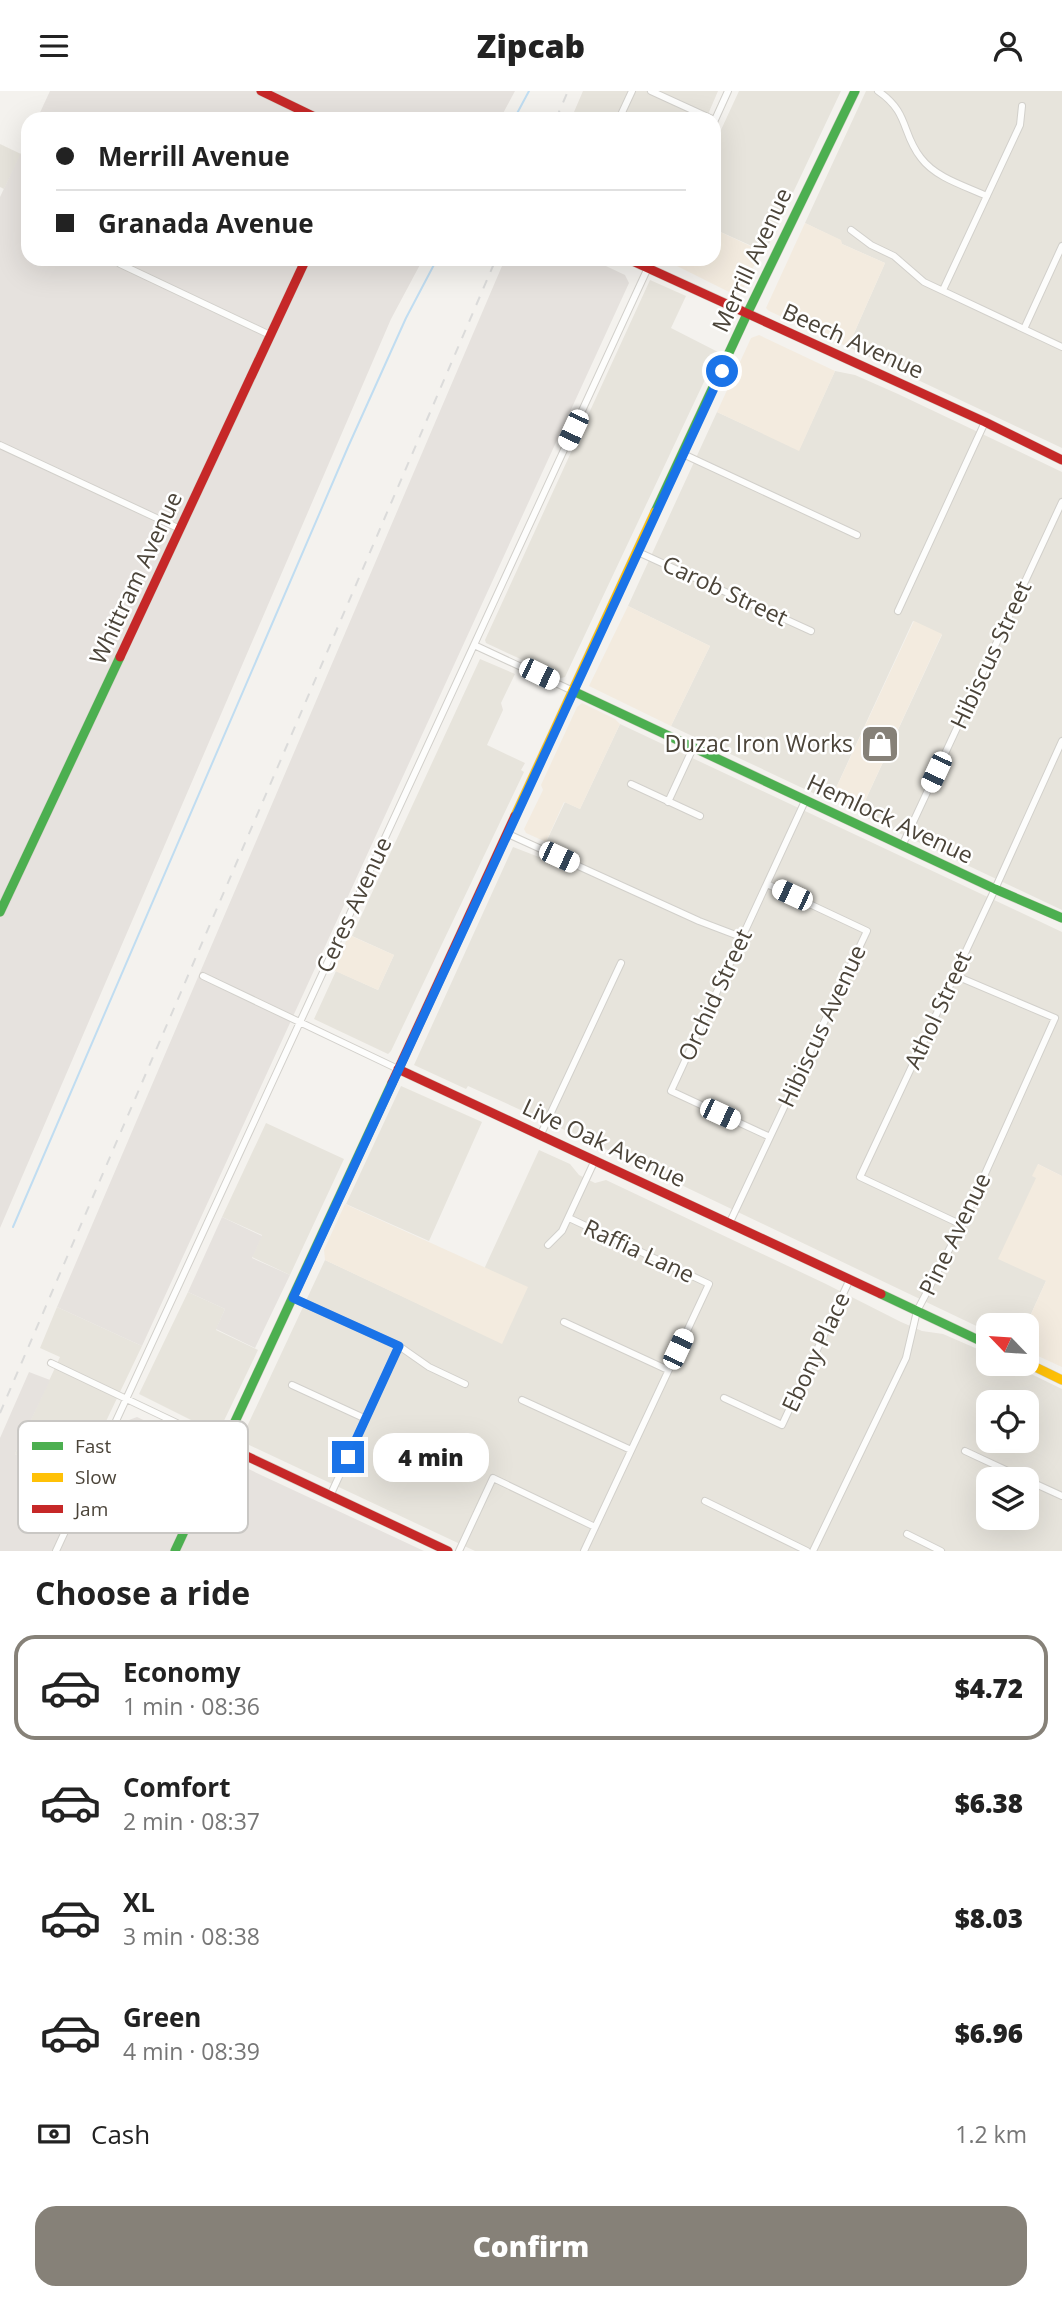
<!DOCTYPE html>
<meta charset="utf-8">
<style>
:root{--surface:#fff;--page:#f6f6f6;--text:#222;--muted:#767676;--line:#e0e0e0;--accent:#868178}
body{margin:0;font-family:"Open Sans",sans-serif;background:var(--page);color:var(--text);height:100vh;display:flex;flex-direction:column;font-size:26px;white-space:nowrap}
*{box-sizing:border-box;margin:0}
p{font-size:23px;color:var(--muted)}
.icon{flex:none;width:38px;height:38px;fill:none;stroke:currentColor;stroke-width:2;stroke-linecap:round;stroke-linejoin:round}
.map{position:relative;height:1460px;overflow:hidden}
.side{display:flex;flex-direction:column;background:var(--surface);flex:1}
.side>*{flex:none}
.guide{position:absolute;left:21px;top:21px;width:700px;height:154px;border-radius:21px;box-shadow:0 7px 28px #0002;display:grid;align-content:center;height:154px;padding:0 35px;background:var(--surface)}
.needle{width:46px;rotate:295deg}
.buttons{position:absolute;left:976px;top:1222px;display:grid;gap:14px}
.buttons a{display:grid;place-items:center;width:63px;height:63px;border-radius:14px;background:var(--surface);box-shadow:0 7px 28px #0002;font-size:35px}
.end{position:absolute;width:32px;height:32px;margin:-16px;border:9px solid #1a73e8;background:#fff;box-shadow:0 0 0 4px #fff}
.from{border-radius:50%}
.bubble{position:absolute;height:49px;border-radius:21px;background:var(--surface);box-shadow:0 7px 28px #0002;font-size:23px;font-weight:800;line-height:49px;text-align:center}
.car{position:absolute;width:21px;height:42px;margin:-21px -10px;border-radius:9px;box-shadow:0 0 5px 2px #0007;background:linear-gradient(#fff 24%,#345 0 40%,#fff 0 76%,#345 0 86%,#fff 0)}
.guide b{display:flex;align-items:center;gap:24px;height:66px;font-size:26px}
.guide b+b{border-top:2px solid var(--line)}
.guide i{width:18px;height:18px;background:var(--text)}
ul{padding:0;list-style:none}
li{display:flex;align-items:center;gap:21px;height:105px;margin:0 14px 10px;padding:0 21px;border:4px solid transparent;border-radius:21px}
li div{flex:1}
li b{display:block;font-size:26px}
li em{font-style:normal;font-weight:800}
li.on{border-color:var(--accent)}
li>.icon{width:63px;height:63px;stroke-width:1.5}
h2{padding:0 35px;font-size:32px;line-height:84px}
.pay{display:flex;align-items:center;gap:18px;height:77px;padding:0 35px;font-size:26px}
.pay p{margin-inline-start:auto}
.primary-button{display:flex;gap:14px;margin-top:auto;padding:14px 35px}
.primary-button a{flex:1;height:80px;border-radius:21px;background:var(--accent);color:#fff;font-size:28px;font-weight:800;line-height:80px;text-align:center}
header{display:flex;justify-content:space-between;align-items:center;height:91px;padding:0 35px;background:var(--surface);font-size:32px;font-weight:800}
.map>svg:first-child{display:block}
.residential{fill:#e7e4dc;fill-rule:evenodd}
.commercial{fill:#f3ebdf}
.industrial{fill:#e6e2de}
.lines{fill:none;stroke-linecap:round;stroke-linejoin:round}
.stream{stroke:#c0ddf1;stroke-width:2}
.street-casing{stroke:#d2d0cb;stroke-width:8}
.fast-casing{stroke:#d3cfc5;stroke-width:10}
.slow-casing{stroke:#d3cfc5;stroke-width:10}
.jam-casing{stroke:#d3cfc5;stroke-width:10}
.street{stroke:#fdfdfc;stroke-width:6}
.fast{stroke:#4caf50;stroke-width:9}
.slow{stroke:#ffc107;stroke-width:9}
.jam{stroke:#c62828;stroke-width:9}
.rail{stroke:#dbdbda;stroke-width:2;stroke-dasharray:9 9;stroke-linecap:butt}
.route{stroke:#1a73e8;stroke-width:9}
.labels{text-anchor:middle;stroke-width:5;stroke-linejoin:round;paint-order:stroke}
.street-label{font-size:23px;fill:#4b4439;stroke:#fff}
.poi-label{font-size:23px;fill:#4b4439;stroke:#fff;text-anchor:end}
.key{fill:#fff;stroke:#c9c7c4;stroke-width:2}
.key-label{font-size:19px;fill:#4b4439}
</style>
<header><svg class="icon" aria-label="menu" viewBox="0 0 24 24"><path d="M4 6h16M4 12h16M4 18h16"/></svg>Zipcab<svg class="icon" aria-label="person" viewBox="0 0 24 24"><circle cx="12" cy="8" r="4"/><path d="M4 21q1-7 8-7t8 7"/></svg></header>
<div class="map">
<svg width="1062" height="1460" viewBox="0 0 1062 1460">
<rect width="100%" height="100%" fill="#f4f2ee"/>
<path class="residential" d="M583 0H718L706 28H571Z
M739 0H841L765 161 714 138V54Z
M866 0H1062V357L848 256 885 172 842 153 840 149 805 132Z
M0 53 21 63 4 98 0 96Z
M650 189 686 205 671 237 718 261 565 586 561 587 486 552 485 549Z
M835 280 855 284 898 303 1062 381V819L859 723 942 544 913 530 830 710 671 635 710 555 628 515 717 321 799 359Z
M480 568 515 583 501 612 503 619 487 654 525 672 521 679 524 681 391 960 388 963 314 928 336 880 378 899 394 864 352 845Z
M620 633 1062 841V1085L1038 1073 1036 1087 1046 1190 1026 1234H989V1241L589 1050 468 995 466 998 414 974 513 756 539 766 565 711 580 718Z
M401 995 482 1031 429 1150 346 1113Z
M266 1032 344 1068 290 1184 252 1166 262 1144 222 1126Z
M539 1059 570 1073 579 1084 595 1092 606 1089 826 1193 901 1231 922 1240 943 1243 989 1263V1272H1008L1062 1298V1460H475L247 1353 244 1348V1342L325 1169 502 1252 485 1176ZM989 1311H1027V1349H989ZM989 1388H1027V1426H989Z
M188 1201 225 1218 216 1239 258 1259 219 1340 215 1341 139 1303Z
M57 1216 142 1255 76 1393 15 1363 60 1266 40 1257Z"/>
<path class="commercial" d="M805 132 841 149 842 153 885 172 848 256 769 220 766 217Z
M714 138 761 160 743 198 736 202 733 203 665 169 714 168Z
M759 244 835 280 799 360 717 321 751 247Z
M628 515 710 555 671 635 589 595Z
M914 530 942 543 859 723 830 710Z
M582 612 615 628 620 633 580 718 564 711 546 751 526 742 524 738 543 699 541 694 577 616Z
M349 844 394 864 378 899 333 879Z
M1038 1073 1062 1085V1276L1027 1260 1026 1234 1046 1190 998 1168 1036 1087 1032 1085Z
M345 1113 528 1196 502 1253 325 1169 324 1159Z"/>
<path class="industrial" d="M50 0H515L500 28H37Z
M28 47V168H423L391 228 0 1137V106Z
M505 168H591L625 184 629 192 142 1255 57 1216Z
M222 1126 262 1145 252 1167 290 1184 255 1257 216 1238 225 1218 188 1201Z
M29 1281 50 1289 15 1363 93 1401 129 1329 137 1326 424 1460H0V1347Z"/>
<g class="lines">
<path class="stream" d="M514 28 529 0
M13 1136 348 356 406 227 437 168"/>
<defs>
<path id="street" d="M651 0 712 28
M878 0C910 22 901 42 921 67 936 87 965 95 987 105
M619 28 632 0
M714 31 728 0
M851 139 871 154 894 165 924 191 1062 256
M120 173 270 244
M943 199 1020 34 1022 15
M1024 238 1062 155
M0 354 180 438
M683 363 857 444
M638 461 811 540
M898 520 985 331
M474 554 573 600
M631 693 700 725
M668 711 693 657
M508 743 699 830 741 846
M902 755 1062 411
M203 885 398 978
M541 1043 621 872
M770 1046 671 1000 805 710
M569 1127 709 1193 584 1460
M730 1131 867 840 767 793
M962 1134 860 1086 995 798 1062 650
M548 1154 562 1140 595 1069
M293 1207 399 1255 429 1276 465 1293
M564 1231 668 1279
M51 1272 223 1354
M292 1294 366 1328
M724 1307 782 1334 850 1188
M522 1309 631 1359
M965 1360 1025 1388
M1027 1389 1062 1405
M330 1405 399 1255
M705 1410 807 1460
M907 1443 941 1460
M56 1460 652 168
M459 1460 493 1387 595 1436
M813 1460 906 1267 917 1220 962 1134 1055 927 954 884"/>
<path id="fast" d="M655 421 747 223 855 0
M573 600 995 798 1062 827
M0 821 120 566
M881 1203 989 1254
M175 1460 392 992"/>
<path id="slow" d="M515 725 655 421
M1027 1272 1062 1289"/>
<path id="jam" d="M261 0 319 28
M628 168 985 331 1062 369
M120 566 306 168
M398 978 881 1203
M392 992 515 725
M223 1354 448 1460"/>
</defs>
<use href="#street" class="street-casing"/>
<use href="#fast" class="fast-casing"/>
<use href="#slow" class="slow-casing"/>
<use href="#jam" class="jam-casing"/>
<use href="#street" class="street"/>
<use href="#fast" class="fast"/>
<use href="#slow" class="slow"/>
<use href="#jam" class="jam"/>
<path class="rail" d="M556 28 568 0
M0 1322 496 168"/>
</g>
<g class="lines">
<path class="route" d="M348 1366 399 1255 293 1207 722 280"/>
</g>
<defs>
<symbol id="shop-square" viewBox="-11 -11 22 22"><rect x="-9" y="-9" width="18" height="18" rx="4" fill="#868178" stroke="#fff"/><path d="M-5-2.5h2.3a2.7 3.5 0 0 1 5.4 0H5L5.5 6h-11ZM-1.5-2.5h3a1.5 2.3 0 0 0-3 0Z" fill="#fff"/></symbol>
</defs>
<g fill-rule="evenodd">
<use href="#shop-square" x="858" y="631" width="44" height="44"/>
</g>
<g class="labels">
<g class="street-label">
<text transform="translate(752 169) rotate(-65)" y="8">Merrill Avenue</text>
<text transform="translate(853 250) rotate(24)" y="8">Beech Avenue</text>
<text transform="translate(136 487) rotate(-65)" y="8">Whittram Avenue</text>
<text transform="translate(725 500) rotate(25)" y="8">Carob Street</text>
<text transform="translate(991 564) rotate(-65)" y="8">Hibiscus Street</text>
<text transform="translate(890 728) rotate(25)" y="8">Hemlock Avenue</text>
<text transform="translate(354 814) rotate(-65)" y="8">Ceres Avenue</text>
<text transform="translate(715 904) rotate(-65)" y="8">Orchid Street</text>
<text transform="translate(938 919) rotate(-65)" y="8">Athol Street</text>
<text transform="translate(822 935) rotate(-65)" y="8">Hibiscus Avenue</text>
<text transform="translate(604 1052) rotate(25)" y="8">Live Oak Avenue</text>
<text transform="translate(955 1143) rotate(-64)" y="8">Pine Avenue</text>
<text transform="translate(639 1160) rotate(25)" y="8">Raffia Lane</text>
<text transform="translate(816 1261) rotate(-65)" y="8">Ebony Place</text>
</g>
<g class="poi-label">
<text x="853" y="661">Duzac Iron Works</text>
</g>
</g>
<rect x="18" y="1330" width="230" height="112" rx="10" class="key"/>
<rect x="32" y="1351" width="31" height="8" fill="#4caf50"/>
<rect x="32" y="1382" width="31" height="9" fill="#ffc107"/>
<rect x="32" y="1414" width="31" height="8" fill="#c62828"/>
<g class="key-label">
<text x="75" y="1362">Fast</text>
<text x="75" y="1393">Slow</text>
<text x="75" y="1425">Jam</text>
</g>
</svg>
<div class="buttons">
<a><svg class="needle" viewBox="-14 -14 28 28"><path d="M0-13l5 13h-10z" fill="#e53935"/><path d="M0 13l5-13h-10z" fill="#767676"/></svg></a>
<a><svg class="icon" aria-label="locate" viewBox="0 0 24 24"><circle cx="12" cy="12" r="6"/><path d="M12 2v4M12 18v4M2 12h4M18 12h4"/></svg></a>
<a><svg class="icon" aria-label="layers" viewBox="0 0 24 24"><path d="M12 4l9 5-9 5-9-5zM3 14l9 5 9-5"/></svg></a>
</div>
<i class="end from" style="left:722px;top:280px"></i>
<i class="end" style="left:348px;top:1366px"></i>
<div class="bubble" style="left:373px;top:1342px;width:116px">4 min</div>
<i class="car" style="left:573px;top:339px;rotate:205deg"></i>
<i class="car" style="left:539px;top:583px;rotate:116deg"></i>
<i class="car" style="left:936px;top:681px;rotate:205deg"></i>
<i class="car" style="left:559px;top:766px;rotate:115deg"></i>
<i class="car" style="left:792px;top:804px;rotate:295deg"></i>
<i class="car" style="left:720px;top:1023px;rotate:115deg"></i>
<i class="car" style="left:678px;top:1258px;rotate:25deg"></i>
<div class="guide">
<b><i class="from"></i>Merrill Avenue</b>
<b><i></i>Granada Avenue</b>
</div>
</div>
<section class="side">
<h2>Choose a ride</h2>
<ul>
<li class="on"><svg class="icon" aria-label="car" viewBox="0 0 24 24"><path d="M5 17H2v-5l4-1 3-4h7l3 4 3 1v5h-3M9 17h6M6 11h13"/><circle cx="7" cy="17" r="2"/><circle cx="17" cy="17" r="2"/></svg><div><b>Economy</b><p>1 min · 08:36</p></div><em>$4.72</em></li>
<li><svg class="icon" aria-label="car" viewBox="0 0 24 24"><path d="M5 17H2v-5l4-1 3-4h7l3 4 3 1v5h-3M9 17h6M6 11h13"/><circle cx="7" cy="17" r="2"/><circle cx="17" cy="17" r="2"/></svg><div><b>Comfort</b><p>2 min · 08:37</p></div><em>$6.38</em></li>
<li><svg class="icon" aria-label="car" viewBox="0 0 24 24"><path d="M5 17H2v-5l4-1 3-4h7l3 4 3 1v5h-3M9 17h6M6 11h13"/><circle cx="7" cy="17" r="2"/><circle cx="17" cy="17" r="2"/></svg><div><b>XL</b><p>3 min · 08:38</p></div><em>$8.03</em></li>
<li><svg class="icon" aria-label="car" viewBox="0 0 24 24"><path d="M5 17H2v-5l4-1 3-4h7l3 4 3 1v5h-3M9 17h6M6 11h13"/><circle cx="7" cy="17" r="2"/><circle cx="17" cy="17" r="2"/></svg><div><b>Green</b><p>4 min · 08:39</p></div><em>$6.96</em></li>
</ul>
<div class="pay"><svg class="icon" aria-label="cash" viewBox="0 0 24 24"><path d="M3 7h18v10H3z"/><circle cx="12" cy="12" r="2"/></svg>Cash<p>1.2 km</p></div>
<div class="primary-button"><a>Confirm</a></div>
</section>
